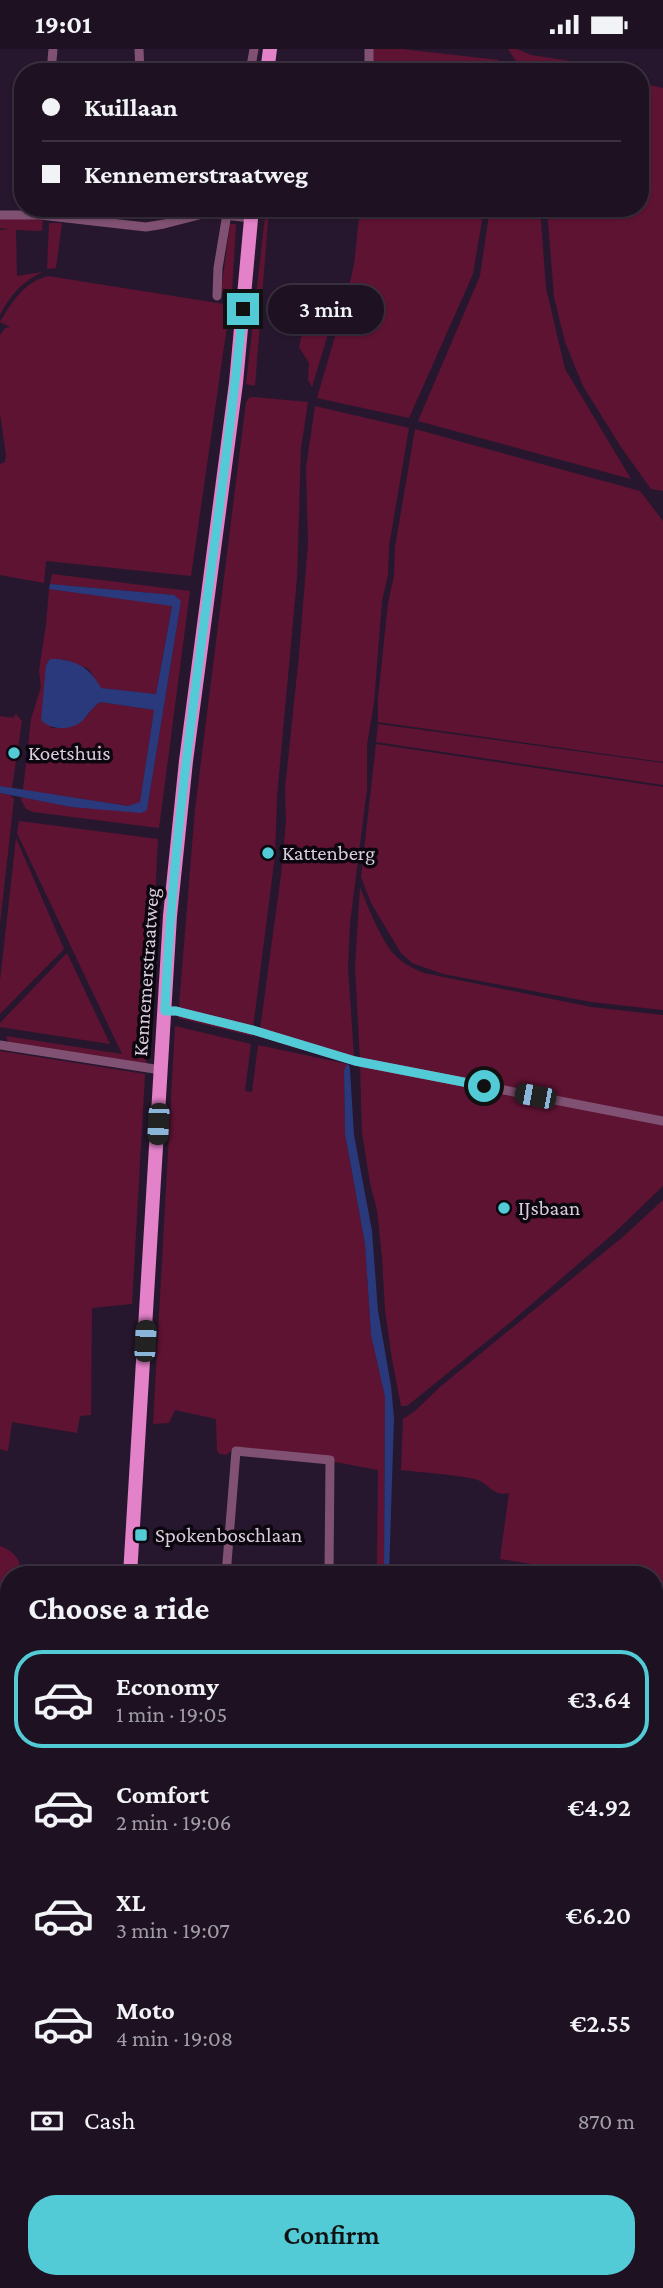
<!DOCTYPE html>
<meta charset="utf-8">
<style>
:root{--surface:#1d1122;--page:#2a1f2f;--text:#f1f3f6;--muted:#a09da5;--line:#3b3140;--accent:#52cbd7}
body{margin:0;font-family:"Crimson Pro",serif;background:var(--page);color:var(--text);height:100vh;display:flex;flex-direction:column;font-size:26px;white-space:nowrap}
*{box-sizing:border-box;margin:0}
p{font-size:23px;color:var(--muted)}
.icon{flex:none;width:38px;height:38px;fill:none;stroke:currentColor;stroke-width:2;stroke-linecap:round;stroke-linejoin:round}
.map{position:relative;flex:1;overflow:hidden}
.drawer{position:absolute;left:0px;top:1517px;width:663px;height:723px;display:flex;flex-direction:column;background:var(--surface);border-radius:28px 28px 0 0;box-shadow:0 2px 5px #0004,0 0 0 2px var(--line)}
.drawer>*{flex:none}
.banner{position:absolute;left:14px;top:14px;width:635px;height:154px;border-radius:28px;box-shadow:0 2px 5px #0004,0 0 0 2px var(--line);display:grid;align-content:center;height:154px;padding:0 28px;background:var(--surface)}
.end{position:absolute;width:32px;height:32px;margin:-16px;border:9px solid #52cbd7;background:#111;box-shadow:0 0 0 4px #111}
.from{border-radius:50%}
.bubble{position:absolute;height:49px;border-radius:24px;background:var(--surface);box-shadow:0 2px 5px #0004,0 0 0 2px var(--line);font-size:23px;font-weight:600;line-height:49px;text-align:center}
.car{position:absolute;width:21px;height:42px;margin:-21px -10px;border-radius:9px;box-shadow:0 0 5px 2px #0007;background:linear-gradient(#222 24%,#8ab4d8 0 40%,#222 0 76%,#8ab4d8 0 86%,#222 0)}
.banner b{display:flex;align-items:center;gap:24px;height:66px;font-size:26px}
.banner b+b{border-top:2px solid var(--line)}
.banner i{width:18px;height:18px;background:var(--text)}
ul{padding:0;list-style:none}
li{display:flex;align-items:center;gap:21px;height:98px;margin:0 14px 10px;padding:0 14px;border:4px solid transparent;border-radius:28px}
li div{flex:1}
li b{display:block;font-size:26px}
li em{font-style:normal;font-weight:600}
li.selected{border-color:var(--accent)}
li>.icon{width:63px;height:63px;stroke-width:1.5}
h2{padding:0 28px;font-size:32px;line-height:84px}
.pay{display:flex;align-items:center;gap:18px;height:77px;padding:0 28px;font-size:26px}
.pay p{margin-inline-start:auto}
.cta{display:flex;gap:14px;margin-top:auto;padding:14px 28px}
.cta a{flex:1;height:80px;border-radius:28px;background:var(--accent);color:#111;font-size:28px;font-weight:600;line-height:80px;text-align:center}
.status{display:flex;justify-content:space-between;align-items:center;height:49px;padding:0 35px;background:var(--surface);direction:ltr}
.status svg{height:19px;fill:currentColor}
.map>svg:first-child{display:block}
.green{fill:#5f1333}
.water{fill:#2a397c}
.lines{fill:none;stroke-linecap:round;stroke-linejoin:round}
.street{stroke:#805173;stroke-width:9}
.secondary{stroke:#b86ca3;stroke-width:12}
.primary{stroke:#e381c9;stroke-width:14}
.highway{stroke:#fe9fe4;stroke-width:16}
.route{stroke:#52cbd7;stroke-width:9}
.poi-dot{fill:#52cbd7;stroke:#0c060f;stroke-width:2.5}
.labels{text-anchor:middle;stroke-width:7;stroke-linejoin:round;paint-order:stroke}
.poi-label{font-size:21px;fill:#d8cddd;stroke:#0c060f;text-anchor:start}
.street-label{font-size:21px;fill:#d8cddd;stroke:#0c060f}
</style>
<div class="status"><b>19:01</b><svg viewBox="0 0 49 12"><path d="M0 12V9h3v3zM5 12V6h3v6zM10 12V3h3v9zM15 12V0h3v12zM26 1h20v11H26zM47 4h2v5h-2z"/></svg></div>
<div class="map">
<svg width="663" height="2239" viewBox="0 0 663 2239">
<rect width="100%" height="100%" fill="#27172e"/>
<path class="green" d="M369 0H402L499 11 496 23H368Z
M508 0H517L531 6 642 23 641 32 640 23H523Z
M641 34 663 39V442L651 440 621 398 583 337 565 293 554 248 547 159H640Z
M266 159H269L255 337 246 335Z
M360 159H484L473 225 409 369 317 349 346 250 354 216Z
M490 159H540L546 239 565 320 631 430 418 372 480 227Z
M18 168 43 171 42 182 16 181 17 227 42 223C22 233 10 246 0 266V181L9 180 0 179V169Z
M49 174H62L56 219 47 220Z
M230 175H236L232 245 221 243Z
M48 227 230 256 191 527 46 512 44 534 0 526V415L5 413 6 406 0 364V286L5 279 10 278 0 273C12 253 24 233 48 227Z
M333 238H342L312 338 308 331 309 314 299 298 307 265 313 261 325 260 329 254Z
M254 348 308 353 301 399 297 529 277 747 275 806 252 987 178 969 195 760 246 353 249 349Z
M315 357 409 379 389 497 388 526 382 552 374 653 367 696V740L350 874 348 918 354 1008 259 988 281 826 286 772 285 740 299 606 308 494 306 419Z
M415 380 640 442 663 472V713L378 673V650L388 554 394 527 395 498Z
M52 525 190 542 159 779 33 763 26 760 21 751 22 748 71 758 147 761 181 552 173 546 50 535Z
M49 540 172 556 156 645 100 639 89 620 63 610 51 679C61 679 76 678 84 670 91 663 91 659 100 653L154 661 140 754 128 757 23 741 31 670 41 638 39 621 46 576Z
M16 665 22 672 12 739 0 737V667L13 669Z
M378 675 663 714V736L376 693Z
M376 695 663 738V961L591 953 443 925 412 914 401 904 371 854 361 828Z
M0 744 10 746 14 750 0 875Z
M19 772 158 790 146 1016 9 996 6 987 122 1005 17 784Z
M16 789 64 900 0 965V932Z
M360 838C367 856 380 888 392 903 400 913 412 919 424 924L591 958 663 966V1069L360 1010 355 918Z
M67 904 110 995 0 978V974Z
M175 977 251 995 245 1042 252 1043 258 996 347 1015 344 1021 345 1085 365 1195 371 1286 385 1348 384 1526H377L378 1421 335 1413 330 1408 233 1400 226 1406 220 1405 217 1402 216 1370 175 1361 169 1374 153 1375Z
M0 1002 145 1025 132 1255 92 1259 91 1366 80 1367 77 1384 12 1373 8 1402 0 1400Z
M360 1016 663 1076V1137L613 1185 513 1271 407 1357H401L392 1310 385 1261 382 1208 377 1161 370 1134 362 1083Z
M663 1151V1535L655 1533 654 1526H561L557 1519 500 1510 509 1444C493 1448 489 1434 475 1430 451 1425 425 1424 401 1421L403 1370 415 1362 440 1338 624 1187Z
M0 1497C14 1502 21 1510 21 1526H9V1539L0 1538Z
M0 1540 9 1541V1753L0 1793V1682L2 1680 0 1679Z
M654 1813 663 1814V2048H654Z
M141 2231H384L382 2239H140Z"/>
<path class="water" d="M50 535 174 546 181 552 147 761 141 764 71 758 0 744V737L128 757 140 753 154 661 100 653C92 659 90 663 84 670 74 682 51 682 41 671L46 616 50 610C74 610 89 617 101 639L156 645 172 557 49 540Z
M347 1015 349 1016 350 1021 354 1086 372 1182 378 1262 391 1337 394 1369 389 1526H384L385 1348 371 1286 365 1195 345 1085 344 1021Z"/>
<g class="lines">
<path class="street" d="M139 0 140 23
M51 23 53 0
M250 23 254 0
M369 23V0
M0 166H40L146 178 164 175 207 164 251 169
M217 247 218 219 228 159
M165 962H176L256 982 355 1012 663 1072
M0 996 161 1021
M226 1526 236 1402 330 1411 329 1526
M654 1595 663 1596
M0 2114 9 2115
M654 2186 663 2187
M58 2239 60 2231
M451 2239 454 2231
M583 2239 584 2231"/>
<path class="secondary" d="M654 2125 663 2126
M0 2188 9 2158"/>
<path class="primary" d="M267 23 270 0
M130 1526 170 867 186 712 236 334 252 159"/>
<path class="highway" d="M0 2014 9 2015
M0 2034 9 2035
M654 2054 663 2055
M654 2078H663"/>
</g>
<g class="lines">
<path class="route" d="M243 260C220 494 175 726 165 962H176L256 982 355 1012 484 1037"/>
</g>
<g class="poi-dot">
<circle cx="14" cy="704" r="7"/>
<circle cx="268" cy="804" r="7"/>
<circle cx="504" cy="1159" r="7"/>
<rect x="134" y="1479" width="14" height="14" rx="3.5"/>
</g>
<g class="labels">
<g class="poi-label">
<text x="28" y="711">Koetshuis</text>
<text x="282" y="811">Kattenberg</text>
<text x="518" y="1166">IJsbaan</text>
<text x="155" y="1493">Spokenboschlaan</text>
</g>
<g class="street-label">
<text transform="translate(146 923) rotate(-86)" y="7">Kennemerstraatweg</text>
</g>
</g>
</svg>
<i class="end from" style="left:484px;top:1037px"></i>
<i class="end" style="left:243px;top:260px"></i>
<div class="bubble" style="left:268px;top:236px;width:116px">3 min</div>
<i class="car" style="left:535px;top:1047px;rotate:281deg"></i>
<i class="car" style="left:158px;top:1075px;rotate:183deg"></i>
<i class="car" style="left:145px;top:1292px;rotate:3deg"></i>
<div class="banner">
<b><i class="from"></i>Kuillaan</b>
<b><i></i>Kennemerstraatweg</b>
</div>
<section class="drawer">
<h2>Choose a ride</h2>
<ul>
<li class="selected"><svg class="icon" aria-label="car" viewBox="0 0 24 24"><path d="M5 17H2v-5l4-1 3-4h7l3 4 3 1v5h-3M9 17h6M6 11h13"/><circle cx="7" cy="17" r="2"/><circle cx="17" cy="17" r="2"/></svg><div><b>Economy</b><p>1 min · 19:05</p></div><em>€3.64</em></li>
<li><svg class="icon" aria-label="car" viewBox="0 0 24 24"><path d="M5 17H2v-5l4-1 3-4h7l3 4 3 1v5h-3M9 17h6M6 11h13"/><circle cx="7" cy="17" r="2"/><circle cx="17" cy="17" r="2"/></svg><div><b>Comfort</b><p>2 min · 19:06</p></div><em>€4.92</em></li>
<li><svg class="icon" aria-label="car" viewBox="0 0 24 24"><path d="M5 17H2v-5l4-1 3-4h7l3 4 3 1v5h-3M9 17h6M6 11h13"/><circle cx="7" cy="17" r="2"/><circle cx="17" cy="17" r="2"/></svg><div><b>XL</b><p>3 min · 19:07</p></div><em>€6.20</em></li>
<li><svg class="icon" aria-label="car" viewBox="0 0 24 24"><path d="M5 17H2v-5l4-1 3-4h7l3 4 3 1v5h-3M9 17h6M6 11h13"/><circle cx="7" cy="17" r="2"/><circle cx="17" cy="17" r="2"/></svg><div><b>Moto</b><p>4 min · 19:08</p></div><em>€2.55</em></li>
</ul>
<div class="pay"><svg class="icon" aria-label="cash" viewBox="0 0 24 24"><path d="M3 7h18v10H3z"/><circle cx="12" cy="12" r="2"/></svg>Cash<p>870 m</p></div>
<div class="cta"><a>Confirm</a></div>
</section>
</div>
